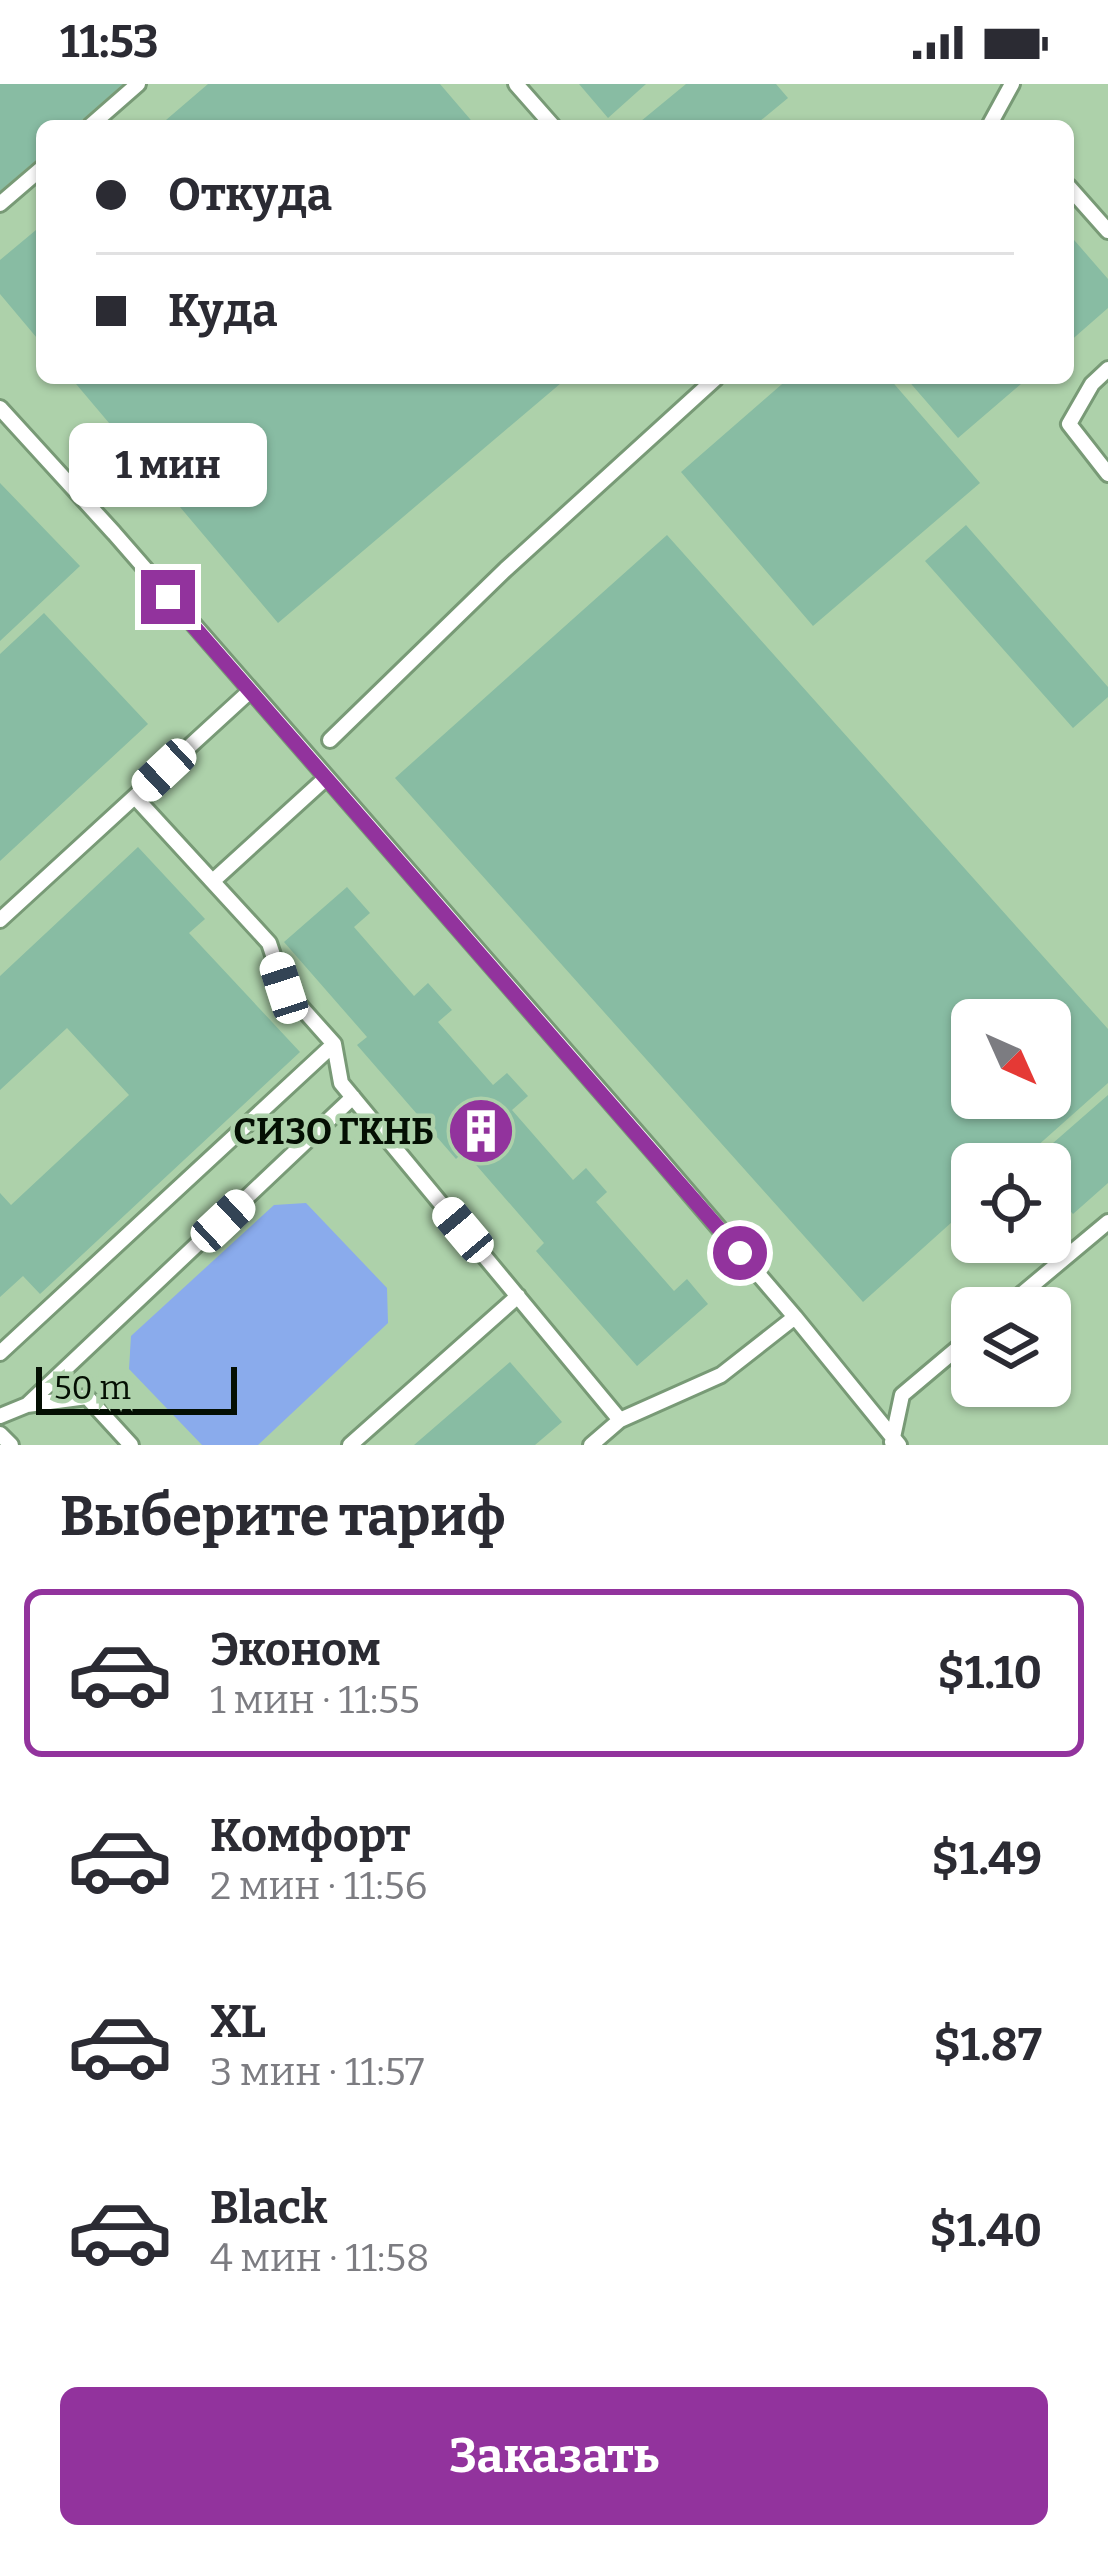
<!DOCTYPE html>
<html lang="ru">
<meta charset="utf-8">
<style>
:root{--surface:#fff;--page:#f7f7f7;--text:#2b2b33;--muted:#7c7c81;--line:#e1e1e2;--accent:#92339d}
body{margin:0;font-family:Bitter,serif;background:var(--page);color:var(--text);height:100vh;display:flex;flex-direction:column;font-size:45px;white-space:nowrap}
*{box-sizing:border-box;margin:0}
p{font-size:39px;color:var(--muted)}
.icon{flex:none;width:66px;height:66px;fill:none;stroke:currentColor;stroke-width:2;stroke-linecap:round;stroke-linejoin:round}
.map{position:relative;height:1361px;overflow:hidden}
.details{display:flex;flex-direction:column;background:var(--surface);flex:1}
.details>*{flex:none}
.hud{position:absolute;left:36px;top:36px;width:1038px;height:264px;border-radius:18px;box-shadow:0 3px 9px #0004;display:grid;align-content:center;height:264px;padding:0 60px;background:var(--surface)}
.needle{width:78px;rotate:135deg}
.tools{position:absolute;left:951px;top:915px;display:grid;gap:24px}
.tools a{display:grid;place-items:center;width:120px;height:120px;border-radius:18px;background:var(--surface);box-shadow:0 3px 9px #0004;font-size:60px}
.scale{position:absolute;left:36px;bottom:30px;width:201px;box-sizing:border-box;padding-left:12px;border:6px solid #040f03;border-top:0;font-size:33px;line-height:42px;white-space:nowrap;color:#040f03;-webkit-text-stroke:9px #add1aa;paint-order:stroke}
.end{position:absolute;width:54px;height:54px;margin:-27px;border:15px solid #92339d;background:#fff;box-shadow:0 0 0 6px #fff}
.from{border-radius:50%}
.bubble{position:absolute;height:84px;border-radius:18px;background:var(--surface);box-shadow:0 3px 9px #0004;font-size:39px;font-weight:700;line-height:84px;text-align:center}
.car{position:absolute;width:36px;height:72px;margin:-36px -18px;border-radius:15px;box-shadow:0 0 9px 3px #0007;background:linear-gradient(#fff 24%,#345 0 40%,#fff 0 76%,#345 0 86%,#fff 0)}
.hud b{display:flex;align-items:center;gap:42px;height:114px;font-size:45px}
.hud b+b{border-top:3px solid var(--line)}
.hud i{width:30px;height:30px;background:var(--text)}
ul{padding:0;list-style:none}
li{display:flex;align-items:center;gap:36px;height:168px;margin:0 24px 18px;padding:0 36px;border:6px solid transparent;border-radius:18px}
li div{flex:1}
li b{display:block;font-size:45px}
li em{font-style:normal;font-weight:700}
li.active{border-color:var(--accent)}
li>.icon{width:108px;height:108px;stroke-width:1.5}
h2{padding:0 60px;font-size:54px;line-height:144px}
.action{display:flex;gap:24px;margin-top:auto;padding:24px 60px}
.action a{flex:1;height:138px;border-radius:18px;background:var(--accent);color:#fff;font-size:48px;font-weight:700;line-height:138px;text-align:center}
.status{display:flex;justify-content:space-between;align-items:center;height:84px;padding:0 60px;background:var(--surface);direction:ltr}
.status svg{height:33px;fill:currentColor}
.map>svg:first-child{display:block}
.water{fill:#8aabec}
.building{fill:#88bca3;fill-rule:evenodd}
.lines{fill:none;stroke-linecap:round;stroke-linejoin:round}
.lane-casing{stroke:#789a76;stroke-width:20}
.lane{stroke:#fff;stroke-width:14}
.route{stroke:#92339d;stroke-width:15}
.labels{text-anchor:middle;stroke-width:9;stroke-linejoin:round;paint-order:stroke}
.poi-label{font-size:36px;font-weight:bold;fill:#040f03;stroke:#add1aa;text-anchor:end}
</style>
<div class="status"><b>11:53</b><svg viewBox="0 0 49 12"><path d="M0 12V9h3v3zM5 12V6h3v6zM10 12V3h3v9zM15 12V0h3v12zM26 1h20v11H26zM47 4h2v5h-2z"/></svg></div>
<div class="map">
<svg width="1108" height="1361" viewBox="0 0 1108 1361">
<rect width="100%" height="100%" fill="#add1aa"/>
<path class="water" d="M306 1119 387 1204 388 1239 258 1361H202L129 1285 131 1252 274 1121Z"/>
<path class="building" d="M0 0H123L75 42H42V71L0 107Z
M208 0H440L476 42H159Z
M579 0H646L608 34Z
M686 0H776L788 14 754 42H635Z
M42 141V260L0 210V176Z
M1068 149 1108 195V224L1068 259Z
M71 294H567L278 539Z
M789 294H889L980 399 813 542 681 388Z
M906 294H1028L958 354Z
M0 399 80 482 0 557Z
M966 441 1108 603V613L1073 644 925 477Z
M667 451 1108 945V999L1017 1080H972V1120L863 1218 395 694ZM972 936H1050V1014H972Z
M44 529 148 640 0 777V570Z
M138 763 205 835 189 849 300 968 40 1210 23 1192 0 1213V1109L11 1121 129 1011 67 944 0 1006V892Z
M347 803 370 829 354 843 414 912 428 899 452 926 438 938 493 1001 507 989 528 1012 512 1026 573 1096 586 1084 607 1108 596 1118 674 1207 687 1195 708 1220 637 1282 536 1167 544 1159 464 1067 456 1075 357 961 367 953 284 858Z
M1108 1011V1099L1073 1130 1050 1104V1080H1029Z
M510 1278 562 1338 535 1361H414Z"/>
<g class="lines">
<defs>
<path id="lane" d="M516 0 553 42
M90 42 138 0
M989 42 1012 0
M1068 102 1108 147
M0 120 42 84
M1108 285 1092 300 1069 340 1108 390
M0 324 114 449 659 1074 795 1233 899 1361
M330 656 506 485 716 294
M135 713 269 859 284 904 334 960 341 999 620 1336
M214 796 326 694
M0 836 250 607
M1005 1224 1108 1138
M0 1269 334 960
M27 1321 353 1013
M0 1332 27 1321 87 1313 131 1361
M0 1350 11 1361
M892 1358 902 1311 972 1252
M350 1361 518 1212
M591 1361 620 1336 721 1291 795 1233"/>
</defs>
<use href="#lane" class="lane-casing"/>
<use href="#lane" class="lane"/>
</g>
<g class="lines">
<path class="route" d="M168 513 740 1169"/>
</g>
<defs>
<symbol id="building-disc" viewBox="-11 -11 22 22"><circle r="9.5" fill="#92339d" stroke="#add1aa"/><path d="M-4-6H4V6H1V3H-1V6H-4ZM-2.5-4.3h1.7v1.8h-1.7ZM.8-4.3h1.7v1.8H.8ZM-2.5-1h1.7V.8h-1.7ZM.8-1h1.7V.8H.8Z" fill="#fff"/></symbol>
</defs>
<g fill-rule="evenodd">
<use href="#building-disc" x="443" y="1009" width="76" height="76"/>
</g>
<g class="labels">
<g class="poi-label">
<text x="434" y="1060">СИЗО ГКНБ</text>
</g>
</g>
</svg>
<div class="tools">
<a><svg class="needle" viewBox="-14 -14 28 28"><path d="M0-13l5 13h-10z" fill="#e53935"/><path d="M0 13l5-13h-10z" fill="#7c7c81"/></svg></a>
<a><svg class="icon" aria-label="locate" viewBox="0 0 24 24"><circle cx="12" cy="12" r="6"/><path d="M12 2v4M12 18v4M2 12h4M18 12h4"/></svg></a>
<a><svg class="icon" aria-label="layers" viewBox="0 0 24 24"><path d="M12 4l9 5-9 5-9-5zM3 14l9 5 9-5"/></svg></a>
</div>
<div class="scale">50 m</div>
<i class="end from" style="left:740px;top:1169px"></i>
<i class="end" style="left:168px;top:513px"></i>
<div class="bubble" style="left:69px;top:339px;width:198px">1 мин</div>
<i class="car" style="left:164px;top:686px;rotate:227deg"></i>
<i class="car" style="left:284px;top:904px;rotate:342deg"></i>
<i class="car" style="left:223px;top:1137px;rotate:47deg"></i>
<i class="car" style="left:463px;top:1146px;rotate:320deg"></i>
<div class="hud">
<b><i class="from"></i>Откуда</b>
<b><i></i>Куда</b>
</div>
</div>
<section class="details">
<h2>Выберите тариф</h2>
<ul>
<li class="active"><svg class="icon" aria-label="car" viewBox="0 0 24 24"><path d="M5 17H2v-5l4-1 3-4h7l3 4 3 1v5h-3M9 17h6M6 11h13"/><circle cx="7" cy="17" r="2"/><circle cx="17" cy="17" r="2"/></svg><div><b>Эконом</b><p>1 мин · 11:55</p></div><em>$1.10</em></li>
<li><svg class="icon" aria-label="car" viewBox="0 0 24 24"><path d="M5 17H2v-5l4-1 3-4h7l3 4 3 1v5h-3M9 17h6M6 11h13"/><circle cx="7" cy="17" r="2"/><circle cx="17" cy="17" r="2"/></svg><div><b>Комфорт</b><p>2 мин · 11:56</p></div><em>$1.49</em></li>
<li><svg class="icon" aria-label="car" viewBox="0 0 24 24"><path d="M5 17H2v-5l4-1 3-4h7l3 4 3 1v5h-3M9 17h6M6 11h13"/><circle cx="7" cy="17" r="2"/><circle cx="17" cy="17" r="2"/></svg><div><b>XL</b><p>3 мин · 11:57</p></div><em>$1.87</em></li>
<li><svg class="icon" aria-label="car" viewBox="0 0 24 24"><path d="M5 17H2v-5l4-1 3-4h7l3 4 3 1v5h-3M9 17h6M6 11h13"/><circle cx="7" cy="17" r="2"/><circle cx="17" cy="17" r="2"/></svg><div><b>Black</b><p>4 мин · 11:58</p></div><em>$1.40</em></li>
</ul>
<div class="action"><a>Заказать</a></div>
</section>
